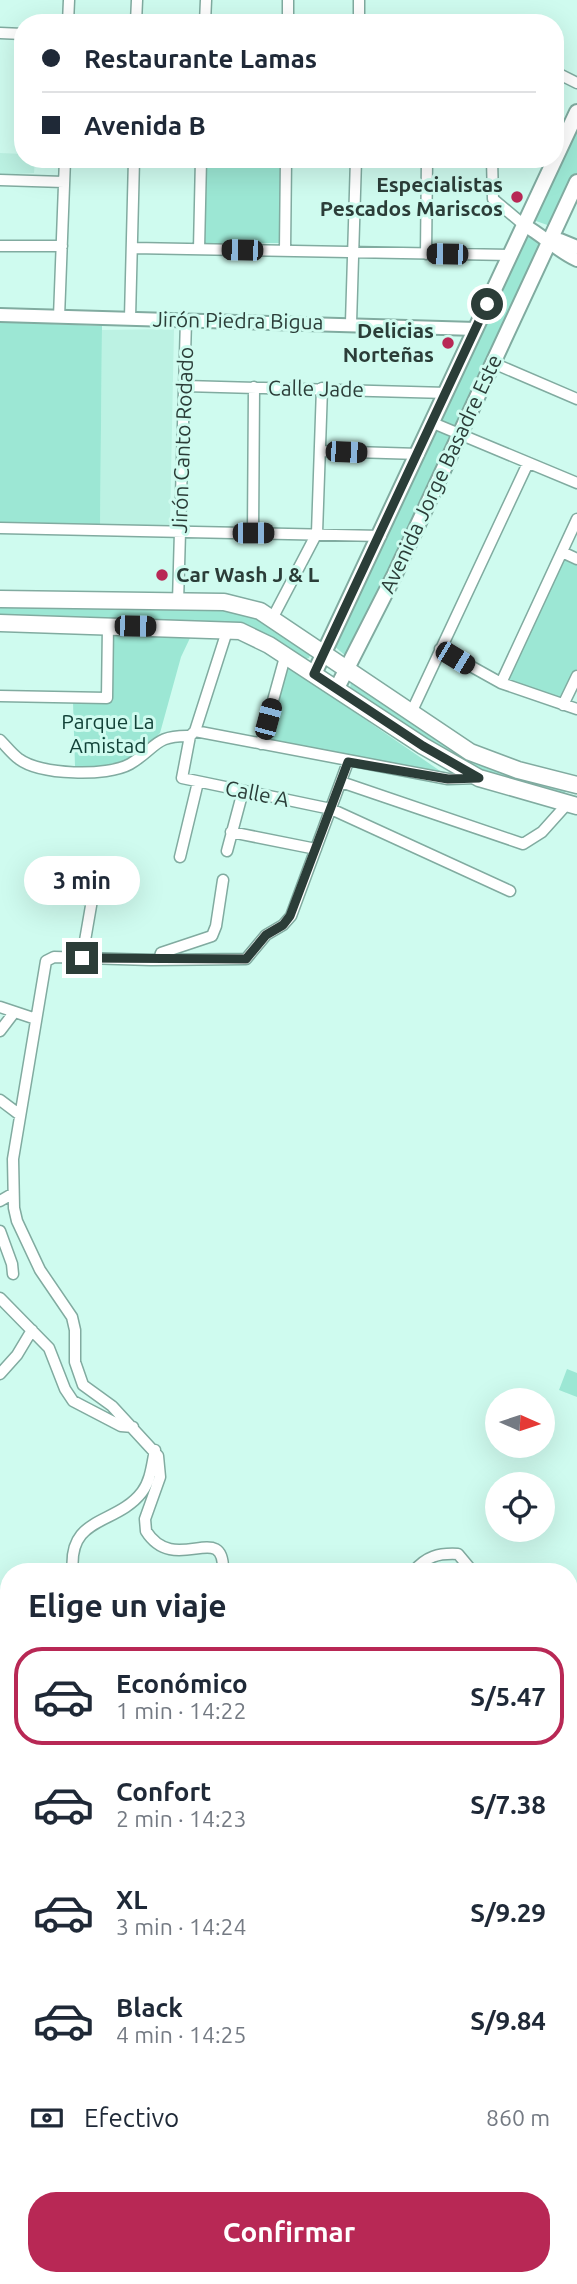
<!DOCTYPE html>
<html lang="es">
<meta charset="utf-8">
<style>
:root{--surface:#fff;--page:#f2f2f3;--text:#1f2937;--muted:#747a83;--line:#e0e1e3;--accent:#b82855}
body{margin:0;font-family:Ubuntu,sans-serif;background:var(--page);color:var(--text);height:100vh;display:flex;flex-direction:column;font-size:26px;white-space:nowrap}
*{box-sizing:border-box;margin:0}
p{font-size:23px;color:var(--muted)}
.icon{flex:none;width:38px;height:38px;fill:none;stroke:currentColor;stroke-width:2;stroke-linecap:round;stroke-linejoin:round}
.map{position:relative;flex:1;overflow:hidden}
.drawer{position:absolute;left:0px;top:1563px;width:578px;height:723px;display:flex;flex-direction:column;background:var(--surface);border-radius:28px 28px 0 0;box-shadow:0 7px 28px #0002}
.drawer>*{flex:none}
.top-card{position:absolute;left:14px;top:14px;width:550px;height:154px;border-radius:28px;box-shadow:0 7px 28px #0002;display:grid;align-content:center;height:154px;padding:0 28px;background:var(--surface)}
.needle{width:46px;rotate:93deg}
.tools{position:absolute;left:485px;top:1388px;display:grid;gap:14px}
.tools a{display:grid;place-items:center;width:70px;height:70px;border-radius:50%;background:var(--surface);box-shadow:0 7px 28px #0002;font-size:35px}
.end{position:absolute;width:32px;height:32px;margin:-16px;border:9px solid #2b3d38;background:#fff;box-shadow:0 0 0 4px #fff}
.from{border-radius:50%}
.bubble{position:absolute;height:49px;border-radius:24px;background:var(--surface);box-shadow:0 7px 28px #0002;font-size:23px;font-weight:600;line-height:49px;text-align:center}
.car{position:absolute;width:21px;height:42px;margin:-21px -10px;border-radius:9px;box-shadow:0 0 5px 2px #0007;background:linear-gradient(#222 24%,#8ab4d8 0 40%,#222 0 76%,#8ab4d8 0 86%,#222 0)}
.top-card b{display:flex;align-items:center;gap:24px;height:66px;font-size:26px}
.top-card b+b{border-top:2px solid var(--line)}
.top-card i{width:18px;height:18px;background:var(--text)}
ul{padding:0;list-style:none}
li{display:flex;align-items:center;gap:21px;height:98px;margin:0 14px 10px;padding:0 14px;border:4px solid transparent;border-radius:28px}
li div{flex:1}
li b{display:block;font-size:26px}
li em{font-style:normal;font-weight:600}
li.on{border-color:var(--accent)}
li>.icon{width:63px;height:63px;stroke-width:1.5}
h2{padding:0 28px;font-size:32px;line-height:84px}
.pay{display:flex;align-items:center;gap:18px;height:77px;padding:0 28px;font-size:26px}
.pay p{margin-inline-start:auto}
.button{display:flex;gap:14px;margin-top:auto;padding:14px 28px}
.button a{flex:1;height:80px;border-radius:28px;background:var(--accent);color:#fff;font-size:28px;font-weight:600;line-height:80px;text-align:center}
.map>svg:first-child{display:block}
.built{fill:#bcf2e3}
.green{fill:#9ce7d4}
.lines{fill:none;stroke-linecap:round;stroke-linejoin:round}
.minor-casing{stroke:#81aba0;stroke-width:13}
.tertiary-casing{stroke:#81aba0;stroke-width:16}
.secondary-casing{stroke:#81aba0;stroke-width:18}
.primary-casing{stroke:#81aba0;stroke-width:19}
.minor{stroke:#fff;stroke-width:10}
.tertiary{stroke:#fff;stroke-width:12}
.secondary{stroke:#fff;stroke-width:14}
.primary{stroke:#fff;stroke-width:16}
.route{stroke:#2b3d38;stroke-width:9}
.poi-dot{fill:#b82855;stroke:#cffbef;stroke-width:2.5}
.labels{text-anchor:middle;stroke-width:6;stroke-linejoin:round;paint-order:stroke}
.poi-label{font-size:21px;font-weight:bold;fill:#2b3d38;stroke:#cffbef;text-anchor:end}
.street-label{font-size:21px;fill:#2b3d38;stroke:#cffbef}
.park-label{font-size:21px;fill:#124238;stroke:#cffbef}
</style>
<div class="map">
<svg width="577" height="2284" viewBox="0 0 577 2284">
<rect width="100%" height="100%" fill="#cffbef"/>
<path class="built" d="M0 153 23 154V159H35L34 173 0 175Z
M174 329 170 526 100 525 102 330Z"/>
<path class="green" d="M577 125V175L553 227 536 221 535 216Z
M207 159H282L280 243H205Z
M527 233 546 243 460 429 438 420Z
M0 322 102 326 100 528 0 526Z
M435 429 455 437 347 657 334 646Z
M564 557 577 562V669L561 703 505 684Z
M0 603 222 607 251 613 312 649 309 658 301 660 254 633 0 619Z
M113 636 190 638 181 657 160 733 135 757 109 768 75 766 73 702 113 701Z
M286 665 446 775 265 741Z
M351 680 425 727 567 788 564 796 467 767 350 689Z
M567 1369 577 1373V1397L559 1390Z
M0 2118 9 2146V2277H50L49 2284H0Z"/>
<g class="lines">
<defs>
<path id="minor" d="M359 0V23
M68 23 69 0
M136 23 137 0
M205 23 206 0
M288 23V0
M0 33 23 34
M555 72 577 83
M492 159 493 199 524 225
M0 180 64 182
M0 246H62
M133 248 510 255
M199 249 201 159
M285 250 286 159
M426 254 427 159
M59 317 65 159
M130 318 134 159
M351 323 356 159
M493 363 577 399
M185 386 447 393
M433 423 577 483
M321 451 419 454
M0 528 381 536
M253 533 254 387
M562 552 577 559
M178 602 186 320
M273 617 317 533 322 388
M228 628 195 731 190 736 182 778 331 809 510 891
M440 649 501 683 577 709
M501 683 577 519
M0 696 107 698 108 625
M563 705 577 676
M411 713 528 463
M195 731 448 779 477 778
M0 740C6 746 12 754 19 759 40 775 107 777 130 764 157 748 154 735 190 736
M261 744 285 657
M341 782 523 844 542 832 568 803
M231 832 316 849
M227 851 243 791
M180 857 198 782
M60 894 92 900 82 958
M159 960 161 953 212 936 216 926 223 880
M0 1007 36 1019
M0 1031 13 1014
M0 1100 20 1115
M0 1201 12 1194
M0 1231 12 1264 13 1274
M0 1298 49 1348 65 1389 73 1401 121 1426 133 1427
M0 1374 17 1355 32 1330
M73 1572C67 1515 116 1526 142 1492 151 1480 152 1464 155 1450
M223 1572C225 1518 175 1577 146 1531L145 1519 160 1477 158 1456 112 1406 83 1385 75 1362V1330L72 1317 40 1270 17 1221 14 1208 13 1159 46 961 54 957 151 960 246 959 266 935 283 925 291 916 348 762
M413 1572C426 1556 439 1553 458 1554L473 1572
M569 1624 577 1626
M0 1629 9 1632
M0 1662 9 1666
M569 1736 577 1711"/>
<path id="tertiary" d="M524 225C544 236 557 251 577 260
M550 240H560L577 247
M0 315 476 329"/>
<path id="secondary" d="M314 674 577 112
M337 688 395 574 577 182"/>
<path id="primary" d="M0 599 224 602 260 611 470 752 518 770 577 785
M0 623 240 631 269 645 423 746 479 778 577 806"/>
</defs>
<use href="#minor" class="minor-casing"/>
<use href="#tertiary" class="tertiary-casing"/>
<use href="#secondary" class="secondary-casing"/>
<use href="#primary" class="primary-casing"/>
<use href="#minor" class="minor"/>
<use href="#tertiary" class="tertiary"/>
<use href="#secondary" class="secondary"/>
<use href="#primary" class="primary"/>
</g>
<g class="lines">
<path class="route" d="M82 958 246 959 266 935 283 925 290 916 348 762 448 779 479 778 423 746 314 674 487 304"/>
</g>
<g class="poi-dot">
<circle cx="517" cy="197" r="7"/>
<circle cx="448" cy="343" r="7"/>
<circle cx="162" cy="575" r="7"/>
</g>
<g class="labels">
<g class="poi-label">
<text x="503" y="192">Especialistas<tspan x="503" dy="24">Pescados Mariscos</tspan></text>
<text x="434" y="338">Delicias<tspan x="434" dy="24">Norteñas</tspan></text>
<text x="176" y="582" text-anchor="start">Car Wash J &amp; L</text>
</g>
<g class="street-label">
<text transform="translate(238 321) rotate(1)" y="7">Jirón Piedra Bigua</text>
<text transform="translate(316 389) rotate(1)" y="7">Calle Jade</text>
<text transform="translate(183 440) rotate(-88)" y="7">Jirón Canto Rodado</text>
<text transform="translate(441 474) rotate(-65)" y="7">Avenida Jorge Basadre Este</text>
<text transform="translate(257 794) rotate(11)" y="7">Calle A</text>
</g>
<g class="park-label">
<text x="108" y="729">Parque La<tspan x="108" dy="24">Amistad</tspan></text>
</g>
</g>
</svg>
<div class="tools">
<a><svg class="needle" viewBox="-14 -14 28 28"><path d="M0-13l5 13h-10z" fill="#e53935"/><path d="M0 13l5-13h-10z" fill="#747a83"/></svg></a>
<a><svg class="icon" aria-label="locate" viewBox="0 0 24 24"><circle cx="12" cy="12" r="6"/><path d="M12 2v4M12 18v4M2 12h4M18 12h4"/></svg></a>
</div>
<i class="end from" style="left:487px;top:304px"></i>
<i class="end" style="left:82px;top:958px"></i>
<div class="bubble" style="left:24px;top:856px;width:116px">3 min</div>
<i class="car" style="left:242px;top:250px;rotate:271deg"></i>
<i class="car" style="left:447px;top:254px;rotate:271deg"></i>
<i class="car" style="left:346px;top:452px;rotate:92deg"></i>
<i class="car" style="left:253px;top:533px;rotate:90deg"></i>
<i class="car" style="left:135px;top:626px;rotate:91deg"></i>
<i class="car" style="left:455px;top:658px;rotate:121deg"></i>
<i class="car" style="left:268px;top:719px;rotate:15deg"></i>
<div class="top-card">
<b><i class="from"></i>Restaurante Lamas</b>
<b><i></i>Avenida B</b>
</div>
<section class="drawer">
<h2>Elige un viaje</h2>
<ul>
<li class="on"><svg class="icon" aria-label="car" viewBox="0 0 24 24"><path d="M5 17H2v-5l4-1 3-4h7l3 4 3 1v5h-3M9 17h6M6 11h13"/><circle cx="7" cy="17" r="2"/><circle cx="17" cy="17" r="2"/></svg><div><b>Económico</b><p>1 min · 14:22</p></div><em>S/5.47</em></li>
<li><svg class="icon" aria-label="car" viewBox="0 0 24 24"><path d="M5 17H2v-5l4-1 3-4h7l3 4 3 1v5h-3M9 17h6M6 11h13"/><circle cx="7" cy="17" r="2"/><circle cx="17" cy="17" r="2"/></svg><div><b>Confort</b><p>2 min · 14:23</p></div><em>S/7.38</em></li>
<li><svg class="icon" aria-label="car" viewBox="0 0 24 24"><path d="M5 17H2v-5l4-1 3-4h7l3 4 3 1v5h-3M9 17h6M6 11h13"/><circle cx="7" cy="17" r="2"/><circle cx="17" cy="17" r="2"/></svg><div><b>XL</b><p>3 min · 14:24</p></div><em>S/9.29</em></li>
<li><svg class="icon" aria-label="car" viewBox="0 0 24 24"><path d="M5 17H2v-5l4-1 3-4h7l3 4 3 1v5h-3M9 17h6M6 11h13"/><circle cx="7" cy="17" r="2"/><circle cx="17" cy="17" r="2"/></svg><div><b>Black</b><p>4 min · 14:25</p></div><em>S/9.84</em></li>
</ul>
<div class="pay"><svg class="icon" aria-label="cash" viewBox="0 0 24 24"><path d="M3 7h18v10H3z"/><circle cx="12" cy="12" r="2"/></svg>Efectivo<p>860 m</p></div>
<div class="button"><a>Confirmar</a></div>
</section>
</div>
